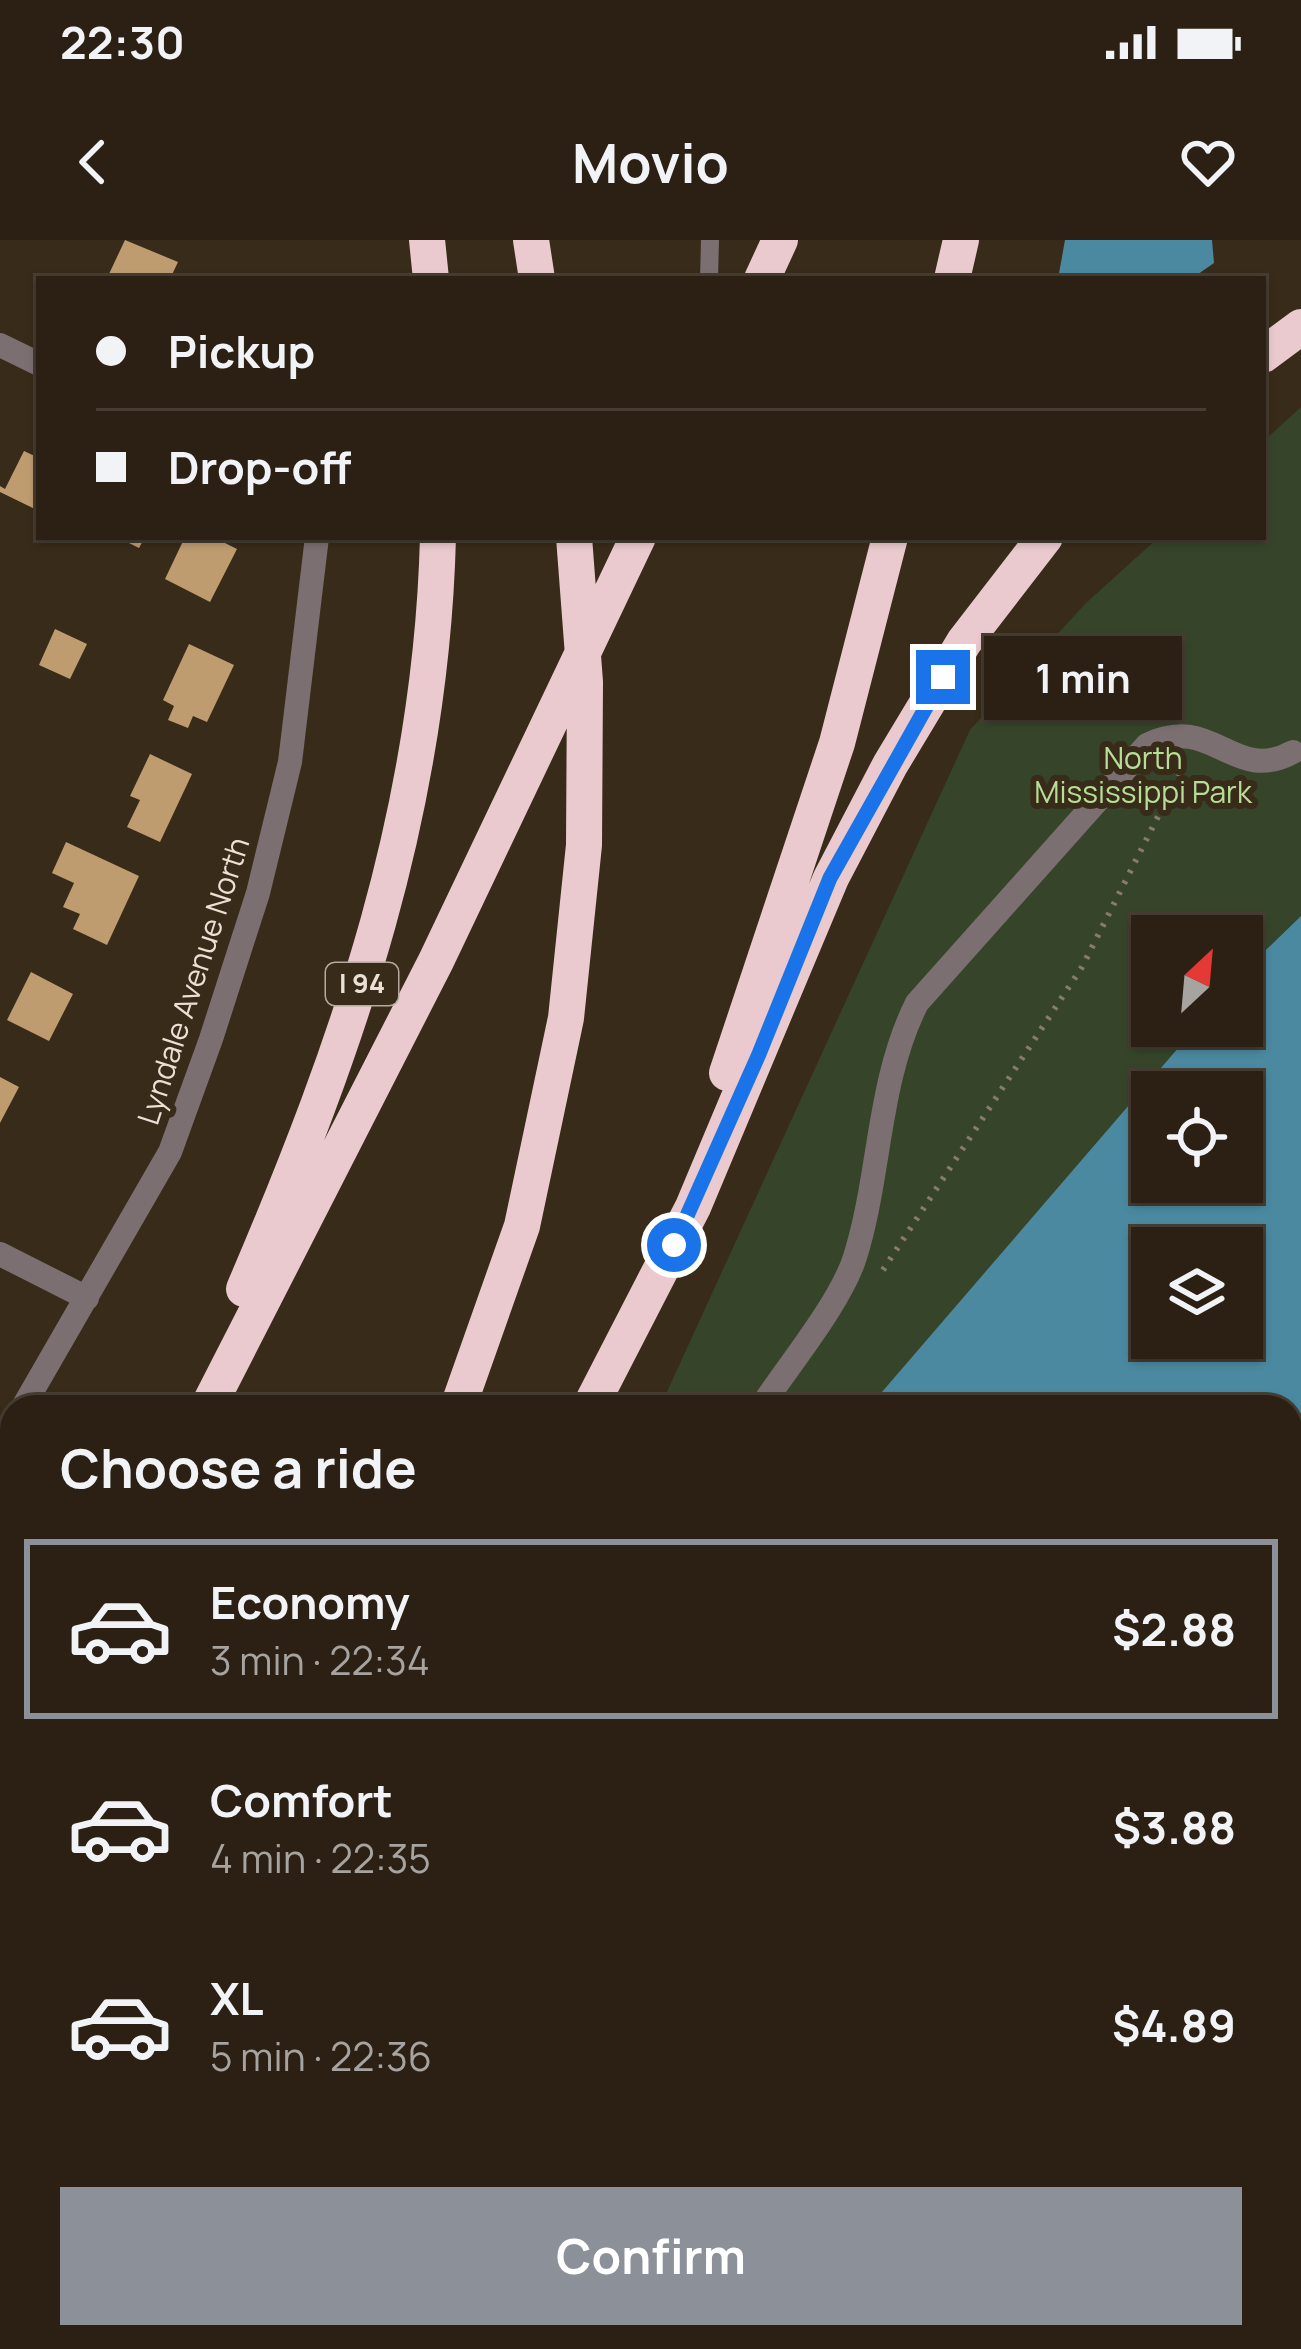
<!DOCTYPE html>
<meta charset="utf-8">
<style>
:root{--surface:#2b2013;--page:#372d21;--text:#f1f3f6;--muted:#a6a3a0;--line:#473e33;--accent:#8c9099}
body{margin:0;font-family:Manrope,sans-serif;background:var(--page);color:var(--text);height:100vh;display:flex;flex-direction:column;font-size:45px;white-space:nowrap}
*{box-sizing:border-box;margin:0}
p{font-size:39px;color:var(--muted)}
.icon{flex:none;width:66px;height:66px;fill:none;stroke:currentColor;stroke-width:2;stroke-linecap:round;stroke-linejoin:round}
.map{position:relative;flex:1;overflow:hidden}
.sheet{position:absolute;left:0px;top:1155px;width:1302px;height:954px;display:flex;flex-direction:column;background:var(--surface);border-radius:36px 36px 0 0;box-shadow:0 3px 9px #0004,0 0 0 3px var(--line)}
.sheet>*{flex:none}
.banner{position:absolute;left:36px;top:36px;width:1230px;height:264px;border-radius:0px;box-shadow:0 3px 9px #0004,0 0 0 3px var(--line);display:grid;align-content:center;height:264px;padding:0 60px;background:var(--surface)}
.needle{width:78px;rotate:26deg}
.controls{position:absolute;left:1131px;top:675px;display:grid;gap:24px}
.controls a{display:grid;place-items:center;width:132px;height:132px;border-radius:0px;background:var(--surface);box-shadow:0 3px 9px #0004,0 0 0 3px var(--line);font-size:60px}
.end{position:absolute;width:54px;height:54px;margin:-27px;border:15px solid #1a73e8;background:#fff;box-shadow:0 0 0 6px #fff}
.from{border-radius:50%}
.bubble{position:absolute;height:84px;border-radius:0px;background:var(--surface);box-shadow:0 3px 9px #0004,0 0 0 3px var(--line);font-size:39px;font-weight:700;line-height:84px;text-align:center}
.banner b{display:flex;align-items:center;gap:42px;height:114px;font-size:45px}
.banner b+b{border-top:3px solid var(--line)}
.banner i{width:30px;height:30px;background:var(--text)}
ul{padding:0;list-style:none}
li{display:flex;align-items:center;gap:36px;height:180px;margin:0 24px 18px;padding:0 36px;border:6px solid transparent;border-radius:0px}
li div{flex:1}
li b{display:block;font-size:45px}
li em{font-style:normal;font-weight:700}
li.active{border-color:var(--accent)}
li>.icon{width:108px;height:108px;stroke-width:1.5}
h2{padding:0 60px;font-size:54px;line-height:144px}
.cta{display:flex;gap:24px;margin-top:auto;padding:24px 60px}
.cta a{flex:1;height:138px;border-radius:0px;background:var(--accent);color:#fff;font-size:48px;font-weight:700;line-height:138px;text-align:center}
.status{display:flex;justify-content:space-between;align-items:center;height:84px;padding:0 60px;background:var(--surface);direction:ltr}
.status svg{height:33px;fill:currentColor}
header{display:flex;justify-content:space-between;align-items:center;height:156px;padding:0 60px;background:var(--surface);font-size:54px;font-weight:700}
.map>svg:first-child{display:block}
.green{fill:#36452a}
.water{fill:#4b89a0;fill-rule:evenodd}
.building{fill:#bf9c70}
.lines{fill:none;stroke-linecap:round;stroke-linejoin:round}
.path{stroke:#877b6c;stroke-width:6;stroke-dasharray:3 9;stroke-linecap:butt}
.lane{stroke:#7c6f71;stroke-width:18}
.street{stroke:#7c6f71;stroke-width:24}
.highway{stroke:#eacace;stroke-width:36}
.route{stroke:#1a73e8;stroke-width:15}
.labels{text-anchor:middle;stroke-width:12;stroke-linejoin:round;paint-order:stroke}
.shield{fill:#392b19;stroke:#b5aa9d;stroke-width:3}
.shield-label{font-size:27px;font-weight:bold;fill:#eae0d5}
.park-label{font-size:30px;fill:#b6de97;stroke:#392b19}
.street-label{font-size:30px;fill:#eae0d5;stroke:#392b19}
</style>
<div class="status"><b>22:30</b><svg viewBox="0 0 49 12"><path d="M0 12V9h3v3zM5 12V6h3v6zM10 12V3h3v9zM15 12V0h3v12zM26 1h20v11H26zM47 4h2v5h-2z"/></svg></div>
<header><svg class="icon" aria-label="back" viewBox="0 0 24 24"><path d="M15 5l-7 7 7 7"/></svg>Movio<svg class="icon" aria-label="heart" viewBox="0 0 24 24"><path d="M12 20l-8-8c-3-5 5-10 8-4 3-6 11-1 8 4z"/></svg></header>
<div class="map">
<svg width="1301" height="2109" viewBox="0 0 1301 2109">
<rect width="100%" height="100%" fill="#392b19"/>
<path class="green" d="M1301 167V676L1242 733V696H1152V786H1197L869 1167H660L970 490 1085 364 1159 297H1263V202Z
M12 2074V2097H269L256 2109H0V2090Z"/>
<path class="water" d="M1065 0H1212L1214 23 1191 39H1058Z
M1301 676V2093L1283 2109H256L269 2097H1290V1167H869L1197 786H1242V733ZM1152 852H1242V942H1152ZM1152 1008H1242V1098H1152Z"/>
<path class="building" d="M125 0 178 22 170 39H119L109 34Z
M24 211 39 218V271L0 252V246L5 249Z
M117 297H145L139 308Z
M185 297H213L237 309 210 362 165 339Z
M55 389 87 404 70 439 39 425Z
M189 404 234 425 207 482 193 476 188 488 168 480 174 466 163 460Z
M150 514 192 534 160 602 127 587 140 560 130 556Z
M66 602 139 636 107 705 73 689 80 674 63 667 74 643 52 633Z
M31 732 73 754 49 801 7 780Z
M0 837 19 847 0 883Z"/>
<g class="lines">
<path class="path" d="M883 1030 1082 727 1183 527"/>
<path class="lane" d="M709 39 710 0"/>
<path class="street" d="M0 105 39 124
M0 1014 87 1058
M23 1167 170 912 211 799 258 653 290 522 317 297
M761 1167C788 1126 841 1062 855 1017 881 934 877 842 917 763L1147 505C1213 472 1233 545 1293 512
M0 1207 12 1186
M128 2109 137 2097"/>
<path class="highway" d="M427 0 431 39
M531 0 537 39
M762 39 780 0
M952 39 961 0
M1263 115 1301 87
M727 833 837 503 890 297
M244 1049C350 802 431 569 438 297
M208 1167 436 721 638 297
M458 1167 522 986 566 778 584 605 585 442 574 297
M590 1167 693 967 831 638 890 525 964 402 1045 297
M0 1601 12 1575
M0 1934 12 1917"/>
</g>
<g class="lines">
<path class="route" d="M674 1005 759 814 830 638 943 437"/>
</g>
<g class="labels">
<rect class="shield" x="326" y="723" width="72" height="42" rx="9"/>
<g class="shield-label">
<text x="362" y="753">I 94</text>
</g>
<g class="park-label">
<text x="1143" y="529">North<tspan x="1143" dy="34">Mississippi Park</tspan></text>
</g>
<g class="street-label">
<text transform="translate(194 741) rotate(-72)" y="10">Lyndale Avenue North</text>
</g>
</g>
</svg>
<div class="controls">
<a><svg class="needle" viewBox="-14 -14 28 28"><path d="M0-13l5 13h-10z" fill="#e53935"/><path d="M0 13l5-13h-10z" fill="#a6a3a0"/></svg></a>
<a><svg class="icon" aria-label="locate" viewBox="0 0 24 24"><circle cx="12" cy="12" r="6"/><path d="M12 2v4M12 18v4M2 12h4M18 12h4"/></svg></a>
<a><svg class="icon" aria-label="layers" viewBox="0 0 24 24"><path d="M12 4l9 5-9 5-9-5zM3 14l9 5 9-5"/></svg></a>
</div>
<i class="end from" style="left:674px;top:1005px"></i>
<i class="end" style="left:943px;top:437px"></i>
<div class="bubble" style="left:984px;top:396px;width:198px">1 min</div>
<div class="banner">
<b><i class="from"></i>Pickup</b>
<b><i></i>Drop-off</b>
</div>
<section class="sheet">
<h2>Choose a ride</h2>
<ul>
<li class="active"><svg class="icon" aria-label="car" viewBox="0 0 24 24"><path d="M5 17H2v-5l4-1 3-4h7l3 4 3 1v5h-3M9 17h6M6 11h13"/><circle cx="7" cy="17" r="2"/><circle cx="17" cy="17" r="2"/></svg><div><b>Economy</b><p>3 min · 22:34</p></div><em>$2.88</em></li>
<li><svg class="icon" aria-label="car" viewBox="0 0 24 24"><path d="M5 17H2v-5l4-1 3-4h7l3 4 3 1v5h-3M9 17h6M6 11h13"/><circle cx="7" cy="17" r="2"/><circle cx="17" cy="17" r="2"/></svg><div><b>Comfort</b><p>4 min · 22:35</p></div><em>$3.88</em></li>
<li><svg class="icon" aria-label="car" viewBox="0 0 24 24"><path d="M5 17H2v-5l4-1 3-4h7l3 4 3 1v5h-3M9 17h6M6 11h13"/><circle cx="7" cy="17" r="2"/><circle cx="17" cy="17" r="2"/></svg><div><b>XL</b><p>5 min · 22:36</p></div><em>$4.89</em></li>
</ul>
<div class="cta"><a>Confirm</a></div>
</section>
</div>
